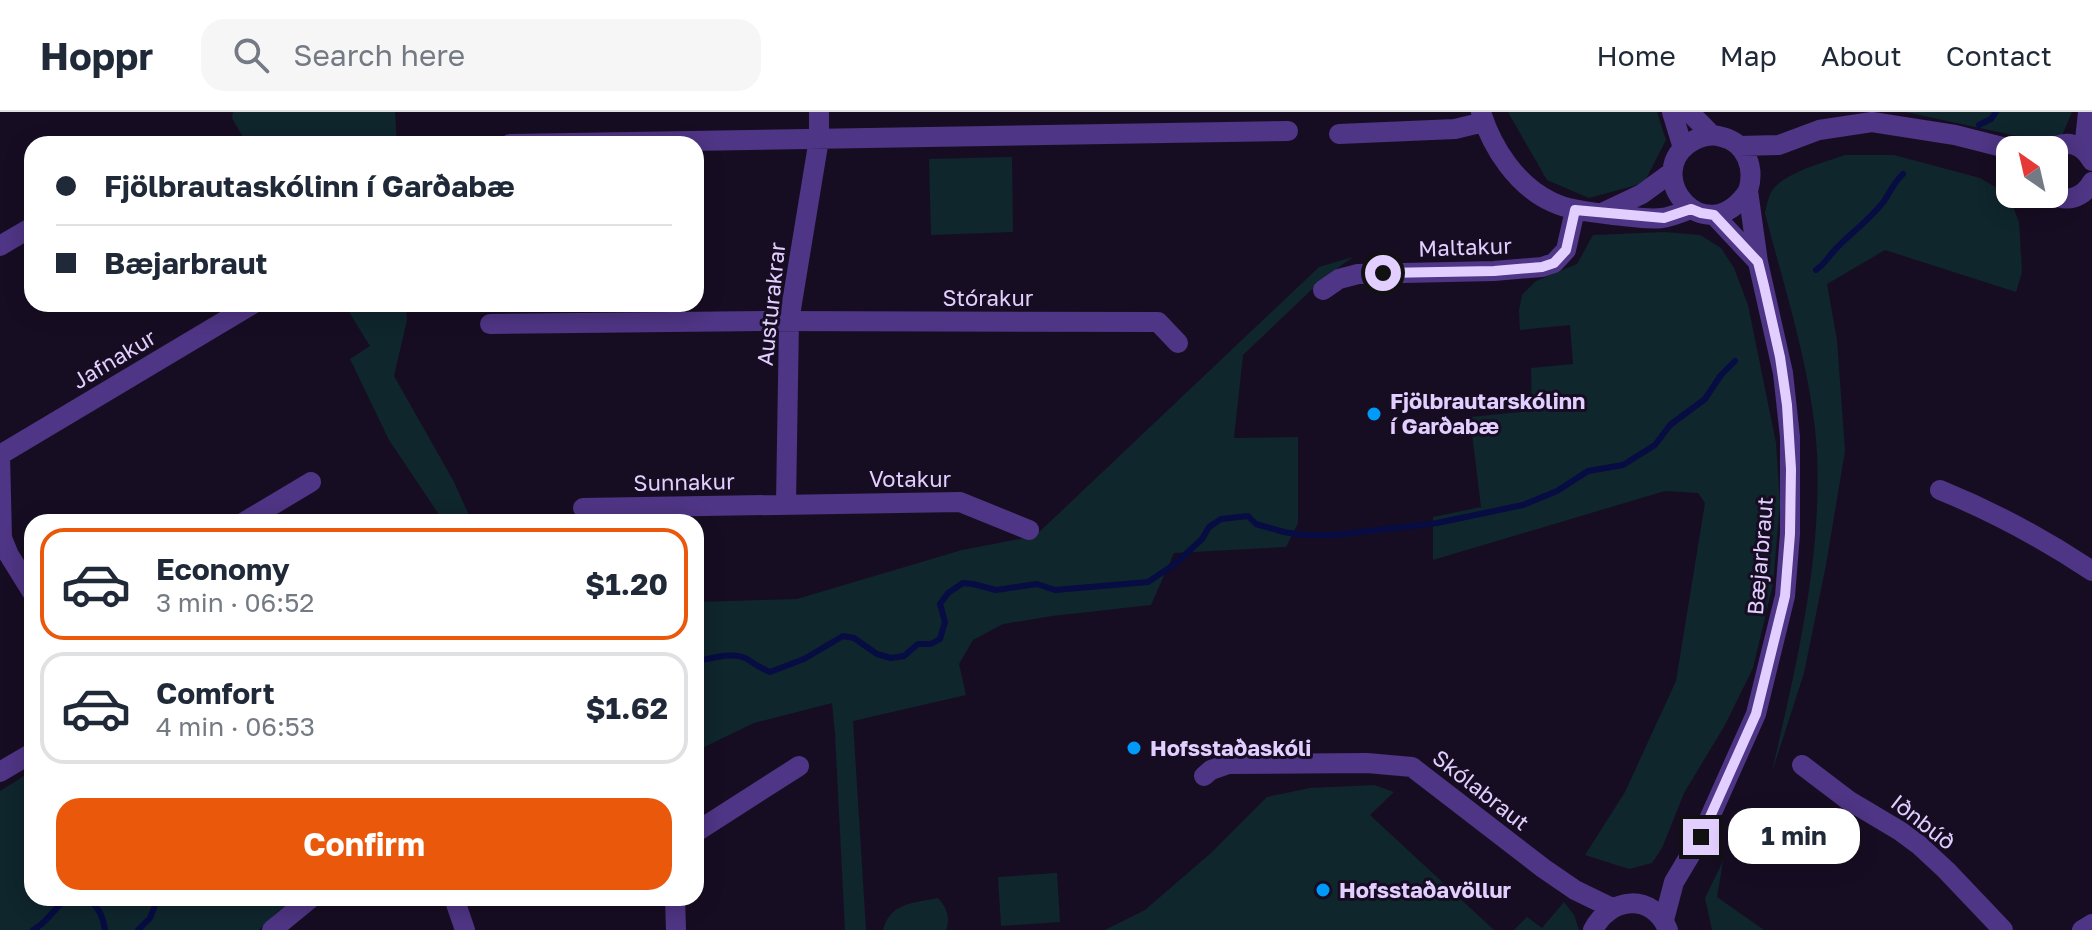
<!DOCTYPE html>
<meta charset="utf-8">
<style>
:root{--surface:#fff;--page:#f6f6f7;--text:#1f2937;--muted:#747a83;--line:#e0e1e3;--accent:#ea580c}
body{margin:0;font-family:"Golos Text",sans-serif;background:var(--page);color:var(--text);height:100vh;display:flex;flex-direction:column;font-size:30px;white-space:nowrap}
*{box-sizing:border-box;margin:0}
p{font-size:26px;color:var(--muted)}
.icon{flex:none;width:44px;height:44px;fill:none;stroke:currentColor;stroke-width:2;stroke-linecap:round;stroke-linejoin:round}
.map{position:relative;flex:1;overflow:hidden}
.sheet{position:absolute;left:24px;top:402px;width:680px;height:392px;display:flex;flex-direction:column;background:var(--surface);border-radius:24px;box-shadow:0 4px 20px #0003}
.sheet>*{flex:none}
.top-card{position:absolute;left:24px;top:24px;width:680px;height:176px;border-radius:24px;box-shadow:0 4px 20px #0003;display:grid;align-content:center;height:176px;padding:0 32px;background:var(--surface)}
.needle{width:52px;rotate:326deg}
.buttons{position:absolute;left:1996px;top:24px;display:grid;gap:16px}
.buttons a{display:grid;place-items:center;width:72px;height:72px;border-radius:16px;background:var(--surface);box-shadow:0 4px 20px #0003;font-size:40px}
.end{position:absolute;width:36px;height:36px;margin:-18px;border:10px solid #e2cfff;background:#111;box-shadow:0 0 0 4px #111}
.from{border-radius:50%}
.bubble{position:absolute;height:56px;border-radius:24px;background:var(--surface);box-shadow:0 4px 20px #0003;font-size:26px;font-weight:700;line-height:56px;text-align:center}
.top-card b{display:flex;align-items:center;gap:28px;height:76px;font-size:30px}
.top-card b+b{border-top:2px solid var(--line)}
.top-card i{width:20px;height:20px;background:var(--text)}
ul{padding:14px 0 0;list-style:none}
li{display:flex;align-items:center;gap:24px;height:112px;margin:0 16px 12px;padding:0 16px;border:4px solid var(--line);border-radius:24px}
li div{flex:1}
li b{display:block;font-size:30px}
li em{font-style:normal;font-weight:700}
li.current{border-color:var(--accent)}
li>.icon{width:72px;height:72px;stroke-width:1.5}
.action{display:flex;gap:16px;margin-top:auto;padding:16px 32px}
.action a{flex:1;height:92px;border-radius:24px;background:var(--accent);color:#fff;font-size:32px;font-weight:700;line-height:92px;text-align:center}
header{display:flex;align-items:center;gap:48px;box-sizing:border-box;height:112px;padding:0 40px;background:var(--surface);border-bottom:2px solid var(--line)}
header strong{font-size:38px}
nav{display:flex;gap:44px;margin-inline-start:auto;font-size:28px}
.search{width:560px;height:72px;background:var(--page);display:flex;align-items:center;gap:20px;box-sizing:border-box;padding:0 28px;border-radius:24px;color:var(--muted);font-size:30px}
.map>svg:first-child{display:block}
.green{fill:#0f262d}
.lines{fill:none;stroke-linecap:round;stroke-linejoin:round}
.stream{stroke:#070c42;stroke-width:6}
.minor{stroke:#4f3585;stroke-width:20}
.route{stroke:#e2cfff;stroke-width:10}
.poi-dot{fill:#009bfa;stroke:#170d23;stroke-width:3}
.labels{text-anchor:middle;stroke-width:6;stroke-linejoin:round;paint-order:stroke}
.street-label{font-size:22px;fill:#e2cfff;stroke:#170d23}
.poi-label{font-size:22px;font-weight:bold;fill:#e2cfff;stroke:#170d23;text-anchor:start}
</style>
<header>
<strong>Hoppr</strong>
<div class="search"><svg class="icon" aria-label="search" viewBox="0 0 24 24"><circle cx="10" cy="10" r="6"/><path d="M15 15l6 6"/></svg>Search here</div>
<nav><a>Home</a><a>Map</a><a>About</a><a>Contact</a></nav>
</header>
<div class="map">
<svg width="2092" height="818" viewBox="0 0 2092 818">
<rect width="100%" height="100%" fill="#170d23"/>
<path class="green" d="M233 0H395L397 32H247L232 6Z
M1508 0H1657L1666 28 1644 71 1589 86 1547 68Z
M1906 0H2072L2058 33Z
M1845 43H1894L1980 66 2004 80 2012 92 2019 110 2022 160 2016 180 1885 138 1827 172 1837 228 1845 339 1826 453 1804 561 1772 660C1796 554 1822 449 1817 340 1812 259 1785 179 1765 101 1767 93 1768 83 1774 76 1788 60 1825 50 1845 43Z
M1012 45 1013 120 931 123 929 47Z
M1665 120 1700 123 1721 136 1734 156 1748 193 1776 331 1780 391 1773 472 1753 556 1725 613 1684 681 1662 736 1652 751 1629 757 1585 743 1625 680 1676 569 1705 391 1698 381 1665 379 1433 448V405L1481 395 1470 305 1532 299 1531 256 1573 252 1570 213 1520 218 1519 198 1522 183 1536 169 1577 152 1593 123Z
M1353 145 1325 165 1243 243 1234 326 1298 325V411L1286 435 1174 441 1151 493 1052 504 1003 512 973 528 959 552 966 583 853 609 866 818H845L835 622 832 591 754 611 698 638 696 636V490L797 487 962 438 1035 424 1319 155Z
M344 192H406L407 208 394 264 454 370 472 410H444L389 328 350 247 370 234Z
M32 659V786H298L277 800 259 818H0V679Z
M1374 673 1394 680 1370 703 1494 818H1105L1145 798 1211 741 1267 685 1310 676Z
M1723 749 1717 785 1764 818H1712L1705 786Z
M1057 761 1060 810 1001 814 998 765Z
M938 786C946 795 951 805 946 818H883C890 791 913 791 938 786Z
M1564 790 1574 803 1579 818H1514L1527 805 1542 816Z"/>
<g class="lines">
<path class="stream" d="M1979 13 1991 7 1996 0
M1816 158C1825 152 1826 148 1833 140 1849 122 1870 108 1884 89 1891 79 1894 70 1903 62
M696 549C711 547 733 539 747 547 755 552 762 557 770 560L804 547 843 524 854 526 877 542 891 546 904 544 918 532H931L940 527 945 510 940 492 948 481 963 471 973 472 996 478 1037 472 1055 478 1148 470 1175 452 1202 427 1209 415 1221 407 1248 404 1256 412 1284 420 1302 423H1335L1437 411 1523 393 1557 379 1588 359 1623 353 1655 333 1670 313 1705 287 1721 263 1735 249
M33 818C45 812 51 801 61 792 84 773 102 795 105 818
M138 818 150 806 158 786"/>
<path class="minor" d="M1481 0C1492 36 1517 74 1552 90 1571 99 1592 100 1613 103 1628 104 1646 108 1662 106 1672 105 1682 100 1691 97
M1672 0 1683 36
M1689 0 1712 23
M1339 22 1455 17 1484 10
M510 32 1288 19
M1739 34 1779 33 1819 18 1872 10 1955 23 2014 38
M2049 38C2066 27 2082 31 2092 49
M2084 38 2088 0
M2051 82C2067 91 2083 86 2092 70
M1604 100 1642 82 1672 60
M1714 103 1758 150
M0 134 32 115
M1323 178 1339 167 1358 162 1494 159 1542 155 1554 151 1566 138 1575 98
M490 212 771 209 1158 210 1178 231
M0 343 253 192
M0 343 2 426 9 443 32 480
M1940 378C1994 400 2044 427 2092 459
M786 391 789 209 819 27V0
M583 396 960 390 1029 418
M244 410 311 370
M1802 653 1848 688 1900 719 1919 733 1946 758 2003 818
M0 660 32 641
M1204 664 1211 658 1228 652 1367 651 1412 655 1543 756 1575 778 1612 796
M696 720 799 654
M454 786 465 818
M675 786 676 818
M1664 808 1674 770 1701 725 1756 602 1785 484 1790 422V325L1783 261 1758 150 1748 79C1755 57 1747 31 1722 25 1710 21 1698 25 1688 32 1643 66 1706 141 1748 79
M272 818 311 786
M1593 818C1610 784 1653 781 1668 818
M2082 818 2092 812"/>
</g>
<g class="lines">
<path class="route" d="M1383 161 1494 159 1542 155 1554 151 1566 138 1575 98 1664 106 1691 97 1701 101 1714 103 1758 150 1764 174 1780 245 1787 293 1791 357 1790 422 1785 484 1756 602 1701 725"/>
</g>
<g class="poi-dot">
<circle cx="1374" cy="302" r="8"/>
<circle cx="1134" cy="636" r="8"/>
<circle cx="1323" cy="778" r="8"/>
</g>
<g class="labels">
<g class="street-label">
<text transform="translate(1465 135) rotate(-2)" y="8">Maltakur</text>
<text x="988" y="194">Stórakur</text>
<text transform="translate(771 192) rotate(-84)" y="8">Austurakrar</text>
<text transform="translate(114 247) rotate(-31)" y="8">Jafnakur</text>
<text x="910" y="375">Votakur</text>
<text transform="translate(684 370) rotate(-1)" y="8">Sunnakur</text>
<text transform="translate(1760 444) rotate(-85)" y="8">Bæjarbraut</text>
<text transform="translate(1481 678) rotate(38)" y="8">Skólabraut</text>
<text transform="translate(1923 710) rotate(38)" y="8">Iðnbúð</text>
</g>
<g class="poi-label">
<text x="1390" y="297">Fjölbrautarskólinn<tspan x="1390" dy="25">í Garðabæ</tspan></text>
<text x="1150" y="644">Hofsstaðaskóli</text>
<text x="1339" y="786">Hofsstaðavöllur</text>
</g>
</g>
</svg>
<div class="buttons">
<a><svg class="needle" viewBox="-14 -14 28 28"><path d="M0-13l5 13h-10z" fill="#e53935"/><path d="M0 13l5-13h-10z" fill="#747a83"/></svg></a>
</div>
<i class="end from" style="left:1383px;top:161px"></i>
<i class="end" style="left:1701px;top:725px"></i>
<div class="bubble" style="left:1728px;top:696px;width:132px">1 min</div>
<div class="top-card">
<b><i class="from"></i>Fjölbrautaskólinn í Garðabæ</b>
<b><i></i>Bæjarbraut</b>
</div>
<section class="sheet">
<ul>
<li class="current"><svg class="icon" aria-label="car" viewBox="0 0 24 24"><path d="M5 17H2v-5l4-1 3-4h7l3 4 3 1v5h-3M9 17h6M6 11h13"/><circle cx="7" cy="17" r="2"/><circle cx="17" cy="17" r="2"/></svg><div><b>Economy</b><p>3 min · 06:52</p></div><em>$1.20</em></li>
<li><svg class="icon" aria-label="car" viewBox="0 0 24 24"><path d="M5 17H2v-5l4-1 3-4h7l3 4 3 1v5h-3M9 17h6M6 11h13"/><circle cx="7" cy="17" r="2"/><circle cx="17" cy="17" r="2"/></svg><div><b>Comfort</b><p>4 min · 06:53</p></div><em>$1.62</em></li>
</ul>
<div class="action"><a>Confirm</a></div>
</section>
</div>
